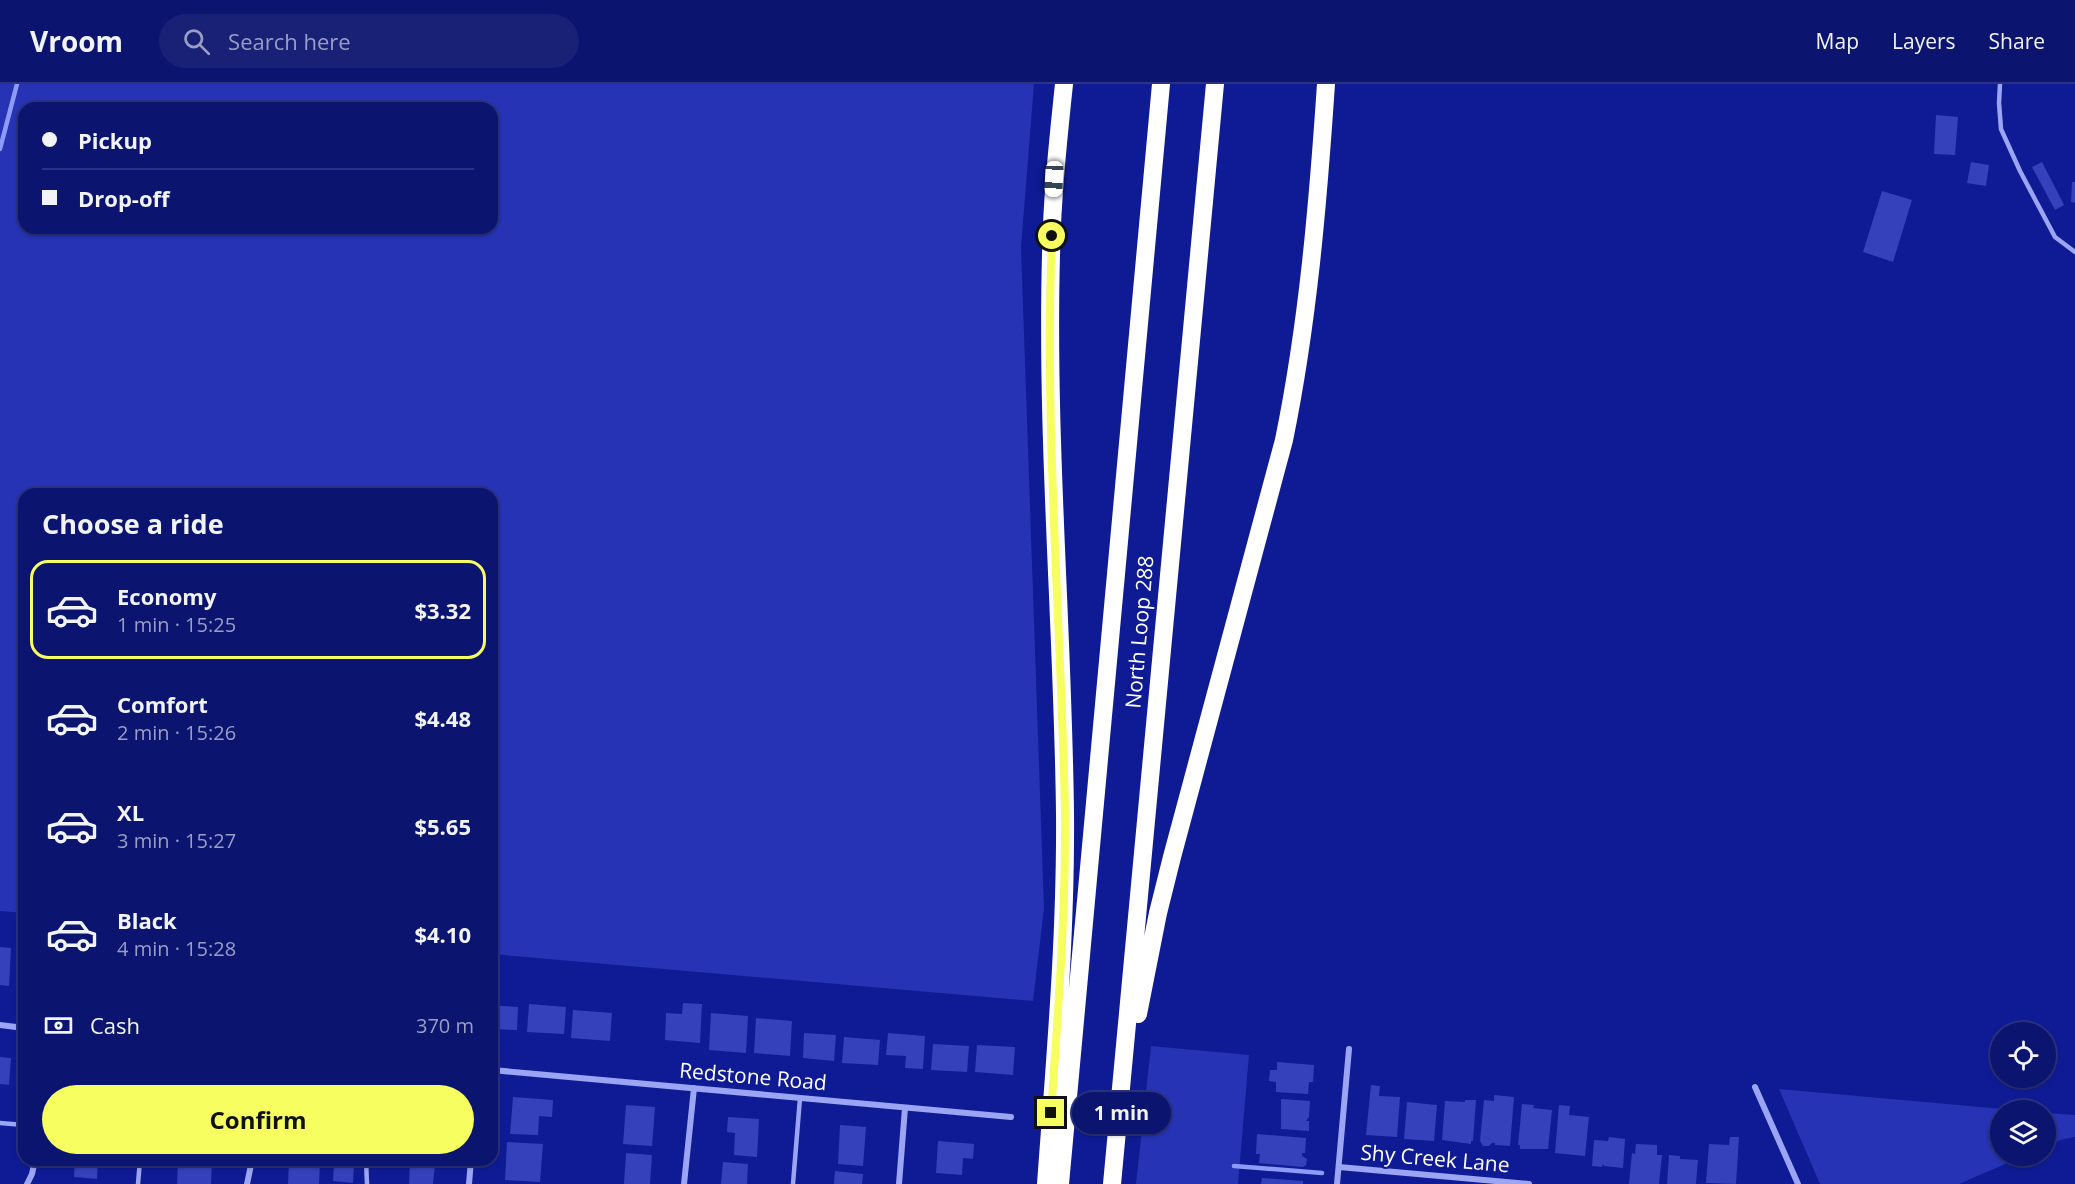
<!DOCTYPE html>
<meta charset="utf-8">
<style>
:root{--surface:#0b146f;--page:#192177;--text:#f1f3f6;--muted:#9a9ec3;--line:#2b3382;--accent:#f6ff5f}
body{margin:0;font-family:"Open Sans",sans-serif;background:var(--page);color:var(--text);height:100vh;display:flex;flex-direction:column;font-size:22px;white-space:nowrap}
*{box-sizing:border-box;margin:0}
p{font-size:20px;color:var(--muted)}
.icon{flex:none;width:33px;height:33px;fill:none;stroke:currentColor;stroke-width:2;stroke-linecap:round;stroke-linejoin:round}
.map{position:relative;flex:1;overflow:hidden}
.panel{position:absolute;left:18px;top:404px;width:480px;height:678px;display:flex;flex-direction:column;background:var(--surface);border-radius:18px;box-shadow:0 2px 4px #0004,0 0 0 2px var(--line)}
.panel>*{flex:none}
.guide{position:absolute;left:18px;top:18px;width:480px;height:132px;border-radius:18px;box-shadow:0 2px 4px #0004,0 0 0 2px var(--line);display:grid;align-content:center;height:132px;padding:0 24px;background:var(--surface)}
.buttons{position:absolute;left:1990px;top:938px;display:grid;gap:12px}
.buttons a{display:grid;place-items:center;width:66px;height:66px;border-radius:50%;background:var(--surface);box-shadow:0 2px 4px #0004,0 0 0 2px var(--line);font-size:30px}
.end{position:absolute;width:27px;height:27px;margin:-14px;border:8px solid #f6ff5f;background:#111;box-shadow:0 0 0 3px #111}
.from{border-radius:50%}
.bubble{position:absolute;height:42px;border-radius:21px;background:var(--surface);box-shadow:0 2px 4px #0004,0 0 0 2px var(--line);font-size:20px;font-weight:700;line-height:42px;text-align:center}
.car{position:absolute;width:18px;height:36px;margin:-18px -9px;border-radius:8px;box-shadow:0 0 4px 2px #0007;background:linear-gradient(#fff 24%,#345 0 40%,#fff 0 76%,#345 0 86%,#fff 0)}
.guide b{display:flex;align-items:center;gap:21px;height:57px;font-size:22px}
.guide b+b{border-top:2px solid var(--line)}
.guide i{width:15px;height:15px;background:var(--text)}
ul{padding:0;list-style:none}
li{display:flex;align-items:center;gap:18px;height:99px;margin:0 12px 9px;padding:0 12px;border:3px solid transparent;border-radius:18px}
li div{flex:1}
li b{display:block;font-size:22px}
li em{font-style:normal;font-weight:700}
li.on{border-color:var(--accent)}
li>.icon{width:54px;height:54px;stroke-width:1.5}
h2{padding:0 24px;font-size:27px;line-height:72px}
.pay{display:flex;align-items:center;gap:15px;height:66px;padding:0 24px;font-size:22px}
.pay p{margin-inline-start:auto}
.action{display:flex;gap:12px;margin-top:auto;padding:12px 24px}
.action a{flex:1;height:69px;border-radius:36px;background:var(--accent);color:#111;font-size:24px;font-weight:700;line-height:69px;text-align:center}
header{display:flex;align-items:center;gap:36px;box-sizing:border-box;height:84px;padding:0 30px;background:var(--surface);border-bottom:2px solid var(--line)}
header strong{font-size:28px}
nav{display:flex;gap:33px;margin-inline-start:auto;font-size:21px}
.search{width:420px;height:54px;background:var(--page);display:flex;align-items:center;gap:15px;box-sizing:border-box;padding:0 21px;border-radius:33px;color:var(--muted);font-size:22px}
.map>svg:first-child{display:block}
.green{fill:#2533b4;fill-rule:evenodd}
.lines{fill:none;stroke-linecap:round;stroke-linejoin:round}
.stream{stroke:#8d9af8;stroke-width:4.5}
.building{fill:#3441bb}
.lane{stroke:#9ca5f4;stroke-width:4.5}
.street{stroke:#9ca5f4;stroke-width:6}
.highway{stroke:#fff;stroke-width:18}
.route{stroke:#f6ff5f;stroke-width:8}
.labels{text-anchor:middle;stroke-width:4.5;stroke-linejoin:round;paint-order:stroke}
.street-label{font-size:21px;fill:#fff;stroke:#0f1b94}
</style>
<header>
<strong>Vroom</strong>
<div class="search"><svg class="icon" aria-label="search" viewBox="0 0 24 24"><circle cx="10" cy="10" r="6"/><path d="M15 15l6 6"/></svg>Search here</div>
<nav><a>Map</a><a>Layers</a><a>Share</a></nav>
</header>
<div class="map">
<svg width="2075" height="1100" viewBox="0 0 2075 1100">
<rect width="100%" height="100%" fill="#0f1b94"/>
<path class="green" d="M0 0H1034L1021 163 1044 825 1033 917 492 870V410H24V829L0 827ZM24 24H492V144H24Z
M1151 962 1249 971 1238 1100H1136Z
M1779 1005 2014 1026H2001V1071H2026L1959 1100H1820Z
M2046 1029 2075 1031V1053L2060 1056 2046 1062Z"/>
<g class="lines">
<path class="stream" d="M0 65 17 0
M1234 1082 1322 1089"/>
</g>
<path class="building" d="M1936 31 1958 33 1955 71 1934 70Z
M1971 78 1989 81 1986 102 1967 99Z
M2042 78 2064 121 2055 126 2032 83Z
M2072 98H2075V119L2071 118Z
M1882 107 1912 116 1893 178 1863 168Z
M0 863 11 864 9 902 0 901Z
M20 880H24V904H18Z
M683 919 702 920 700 959 665 956 666 929 682 930Z
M529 920 566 923 564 950 527 948Z
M492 921 518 923 517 946 492 945Z
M573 926 612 929 610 957 571 954Z
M711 929 748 932 746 969 709 966Z
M756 934 792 937 790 972 754 969Z
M804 949 836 951 834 977 803 974Z
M888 949 925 952 923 985 905 984 906 972 886 971Z
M844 953 880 956 878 981 842 979Z
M933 960 969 962 967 988 931 986Z
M977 961 1015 963 1013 991 975 988Z
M0 973 11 974 9 1001 0 1000Z
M1277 978 1314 981 1313 998H1309L1308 1010 1276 1008V998L1269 997 1270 986H1277Z
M1371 1001 1380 1002 1379 1012 1400 1013 1397 1053 1366 1051Z
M1494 1011 1514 1013 1510 1062 1495 1061V1059H1492L1489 1062H1483L1480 1057 1484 1016 1494 1017Z
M513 1013 553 1016 552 1033 539 1032 538 1051 510 1050Z
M1281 1015 1310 1017 1309 1033 1306 1037H1309V1047L1281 1045Z
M1465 1016H1476L1473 1057H1471V1060L1442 1056 1445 1017 1465 1018Z
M1407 1018 1437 1021 1434 1057 1404 1055Z
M1522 1020 1534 1021 1533 1024 1552 1026 1548 1065H1520V1061H1518Z
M626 1021 655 1023 652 1062 623 1060Z
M1559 1021 1570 1022 1569 1031 1589 1033 1585 1072 1555 1069Z
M728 1033 759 1035 757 1073 734 1071 735 1049 727 1048Z
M840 1041 866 1043 863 1082 838 1080Z
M1257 1050 1306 1054 1305 1069H1302V1072L1307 1075 1306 1081 1303 1083 1259 1079 1260 1070H1256Z
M1609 1053 1625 1055 1623 1084 1604 1082 1603 1080 1602 1083 1592 1082 1594 1056 1608 1057Z
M1730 1053H1739L1736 1100 1706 1099 1709 1060 1729 1061Z
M938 1057 974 1060 973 1075 963 1074 962 1091 936 1089Z
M507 1058 543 1060 540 1098 505 1096Z
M1636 1060 1657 1061V1071H1662L1659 1100H1629L1632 1069 1635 1070Z
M626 1069 652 1071 650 1100H624Z
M1669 1071 1680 1072V1075L1698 1076 1696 1100H1667Z
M75 1076H98L97 1095 74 1093Z
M191 1076H212L211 1100H177L178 1080H191Z
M289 1077 320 1079 319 1100H288Z
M723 1078 748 1080 747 1100H721Z
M410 1079 435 1081 433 1100H409Z
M334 1080 354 1082 353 1099 333 1097Z
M835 1087 863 1090 862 1100H834Z
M1262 1094 1303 1097V1100H1261Z"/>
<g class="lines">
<path class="lane" d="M2000 0 1999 19 2001 45 2020 87 2055 153 2075 168
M0 1039 24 1041
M366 1076 367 1100
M138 1100 140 1076
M793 1100 800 1014"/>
<path class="street" d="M0 941 24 944
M492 986 1011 1033
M1755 1003 1798 1100
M1339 1083 1529 1100
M27 1100 32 1090 35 1076
M247 1100 252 1076
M469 1100 471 1076
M684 1100 694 1004
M899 1100 905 1024
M1337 1100 1349 965"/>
<path class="highway" d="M1138 930 1158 829 1172 773 1284 356C1308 239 1318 119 1326 0
M1046 1100C1055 977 1066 853 1065 730 1063 543 1046 357 1051 171 1052 114 1058 57 1064 0
M1060 1100 1161 0
M1112 1100 1215 0"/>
</g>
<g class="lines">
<path class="route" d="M1051 1029C1058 929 1066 827 1065 727 1061 535 1044 344 1052 152"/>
</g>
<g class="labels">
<g class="street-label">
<text transform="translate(1140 548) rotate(-85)" y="7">North Loop 288</text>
<text transform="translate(753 993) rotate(5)" y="7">Redstone Road</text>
<text transform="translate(1435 1075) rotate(5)" y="7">Shy Creek Lane</text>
</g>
</g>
</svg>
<div class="buttons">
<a><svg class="icon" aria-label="locate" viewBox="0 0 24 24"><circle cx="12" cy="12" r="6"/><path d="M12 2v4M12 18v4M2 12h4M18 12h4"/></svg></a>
<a><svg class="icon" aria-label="layers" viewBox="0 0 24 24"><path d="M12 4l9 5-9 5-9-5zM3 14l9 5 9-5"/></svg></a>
</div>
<i class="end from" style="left:1052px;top:152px"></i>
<i class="end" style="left:1051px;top:1029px"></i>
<div class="bubble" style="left:1072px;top:1008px;width:99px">1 min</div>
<i class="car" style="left:1054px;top:95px;rotate:183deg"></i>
<div class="guide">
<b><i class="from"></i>Pickup</b>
<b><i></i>Drop-off</b>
</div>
<section class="panel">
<h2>Choose a ride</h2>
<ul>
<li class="on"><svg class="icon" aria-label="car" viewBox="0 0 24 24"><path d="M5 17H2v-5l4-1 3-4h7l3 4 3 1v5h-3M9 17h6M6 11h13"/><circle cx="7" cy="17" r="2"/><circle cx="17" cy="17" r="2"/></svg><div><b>Economy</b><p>1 min · 15:25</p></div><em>$3.32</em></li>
<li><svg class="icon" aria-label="car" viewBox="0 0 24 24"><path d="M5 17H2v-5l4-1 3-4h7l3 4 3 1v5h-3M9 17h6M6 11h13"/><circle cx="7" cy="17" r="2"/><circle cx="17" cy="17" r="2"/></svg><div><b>Comfort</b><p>2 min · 15:26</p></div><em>$4.48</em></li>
<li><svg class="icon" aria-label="car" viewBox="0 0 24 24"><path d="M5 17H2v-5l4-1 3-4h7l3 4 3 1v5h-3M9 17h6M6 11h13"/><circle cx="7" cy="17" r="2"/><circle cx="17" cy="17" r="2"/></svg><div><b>XL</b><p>3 min · 15:27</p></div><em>$5.65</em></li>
<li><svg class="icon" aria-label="car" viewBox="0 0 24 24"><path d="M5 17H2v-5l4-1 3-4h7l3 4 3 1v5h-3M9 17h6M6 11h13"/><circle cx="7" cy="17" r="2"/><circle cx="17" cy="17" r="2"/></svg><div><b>Black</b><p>4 min · 15:28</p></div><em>$4.10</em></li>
</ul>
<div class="pay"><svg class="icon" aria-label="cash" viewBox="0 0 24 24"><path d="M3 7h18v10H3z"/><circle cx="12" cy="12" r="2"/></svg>Cash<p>370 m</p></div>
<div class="action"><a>Confirm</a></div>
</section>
</div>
